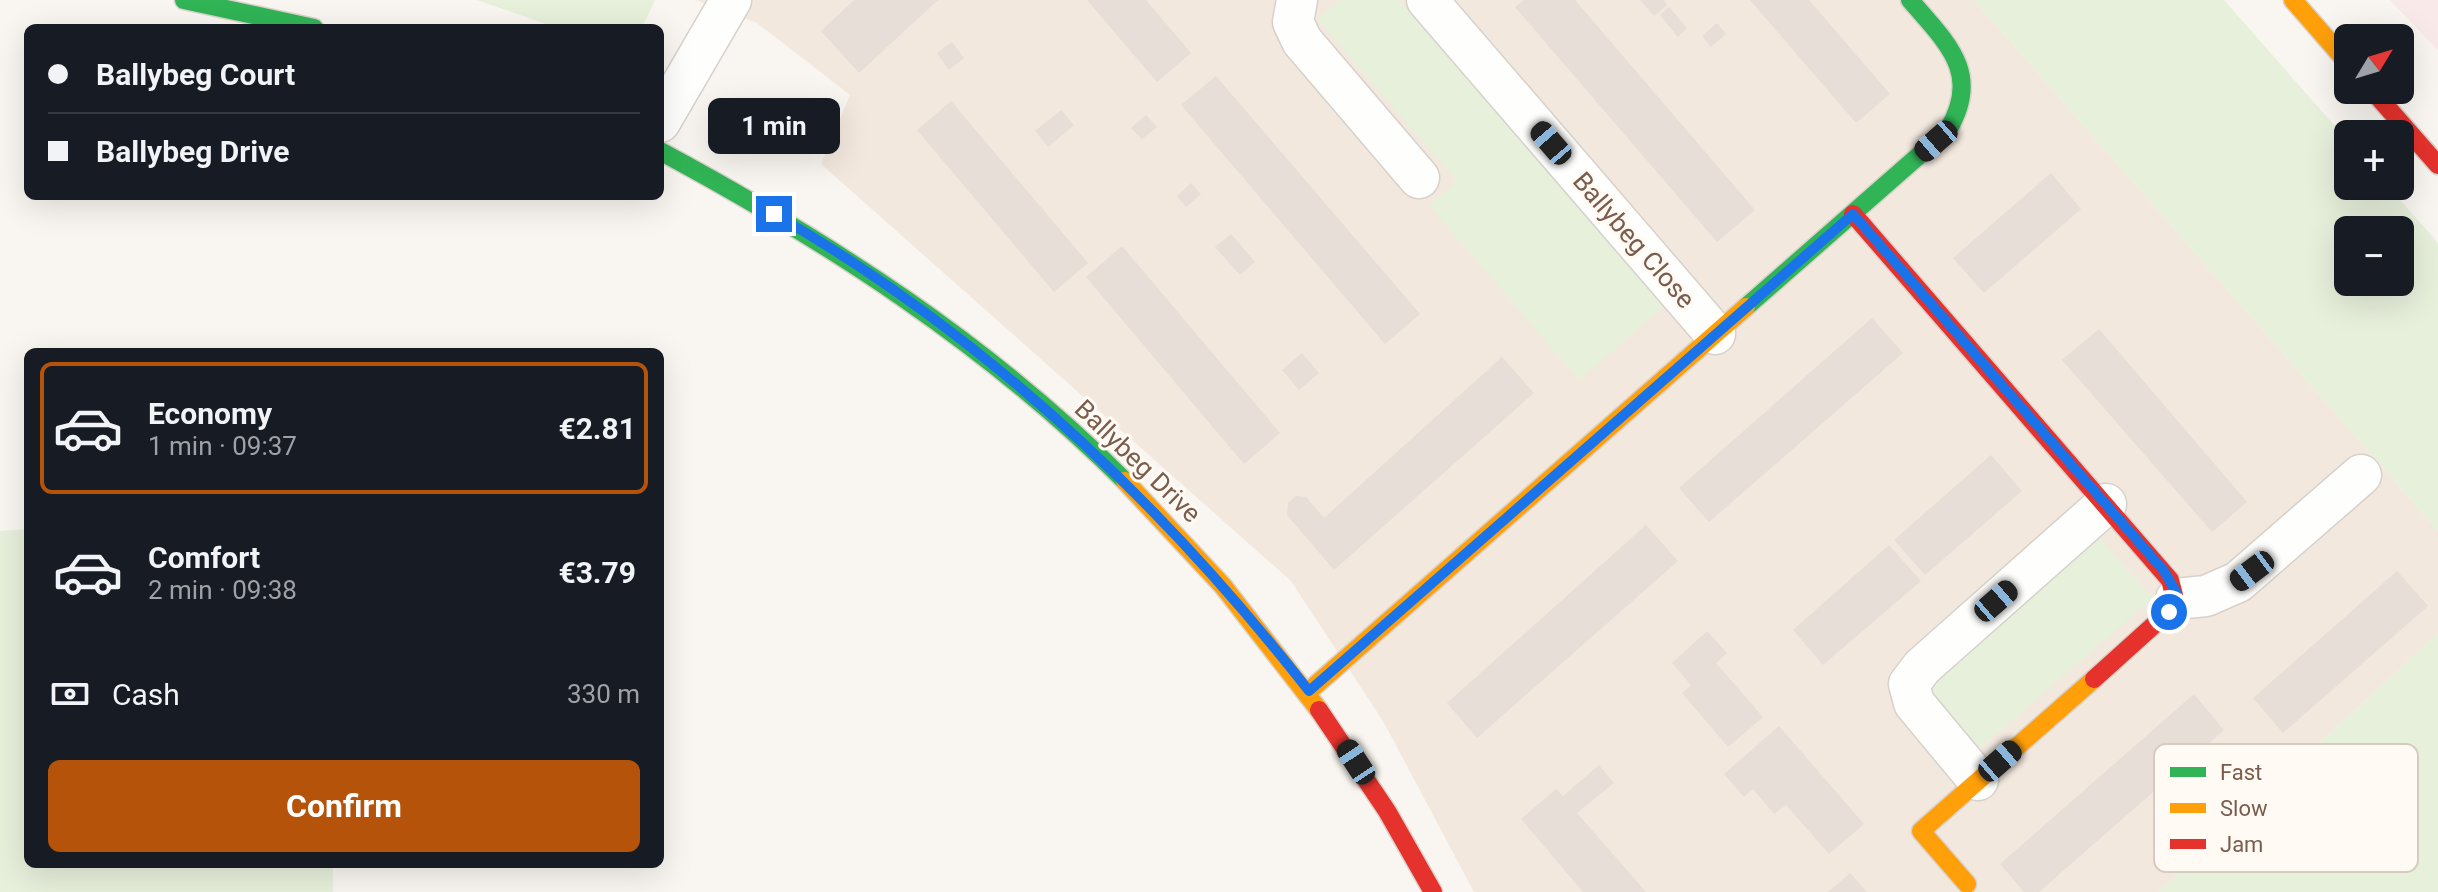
<!DOCTYPE html>
<meta charset="utf-8">
<style>
:root{--surface:#171b24;--page:#242831;--text:#f1f3f6;--muted:#9ea1a6;--line:#363941;--accent:#b45309}
body{margin:0;font-family:Roboto,sans-serif;background:var(--page);color:var(--text);height:100vh;display:flex;flex-direction:column;font-size:30px;white-space:nowrap}
*{box-sizing:border-box;margin:0}
p{font-size:26px;color:var(--muted)}
.icon{flex:none;width:44px;height:44px;fill:none;stroke:currentColor;stroke-width:2;stroke-linecap:round;stroke-linejoin:round}
.map{position:relative;flex:1;overflow:hidden}
.drawer{position:absolute;left:24px;top:348px;width:640px;height:520px;display:flex;flex-direction:column;background:var(--surface);border-radius:12px;box-shadow:0 8px 32px #0002}
.drawer>*{flex:none}
.top-card{position:absolute;left:24px;top:24px;width:640px;height:176px;border-radius:12px;box-shadow:0 8px 32px #0002;display:grid;align-content:center;height:176px;padding:0 24px;background:var(--surface)}
.needle{width:52px;rotate:52deg}
.controls{position:absolute;left:2334px;top:24px;display:grid;gap:16px}
.controls a{display:grid;place-items:center;width:80px;height:80px;border-radius:12px;background:var(--surface);box-shadow:0 8px 32px #0002;font-size:40px}
.end{position:absolute;width:36px;height:36px;margin:-18px;border:10px solid #1a73e8;background:#fff;box-shadow:0 0 0 4px #fff}
.from{border-radius:50%}
.bubble{position:absolute;height:56px;border-radius:12px;background:var(--surface);box-shadow:0 8px 32px #0002;font-size:26px;font-weight:700;line-height:56px;text-align:center}
.car{position:absolute;width:24px;height:48px;margin:-24px -12px;border-radius:10px;box-shadow:0 0 6px 2px #0007;background:linear-gradient(#222 24%,#8ab4d8 0 40%,#222 0 76%,#8ab4d8 0 86%,#222 0)}
.top-card b{display:flex;align-items:center;gap:28px;height:76px;font-size:30px}
.top-card b+b{border-top:2px solid var(--line)}
.top-card i{width:20px;height:20px;background:var(--text)}
ul{padding:14px 0 0;list-style:none}
li{display:flex;align-items:center;gap:24px;height:132px;margin:0 16px 12px;padding:0 8px;border:4px solid transparent;border-radius:12px}
li div{flex:1}
li b{display:block;font-size:30px}
li em{font-style:normal;font-weight:700}
li.current{border-color:var(--accent)}
li>.icon{width:72px;height:72px;stroke-width:1.5}
.pay{display:flex;align-items:center;gap:20px;height:88px;padding:0 24px;font-size:30px}
.pay p{margin-inline-start:auto}
.cta{display:flex;gap:16px;margin-top:auto;padding:16px 24px}
.cta a{flex:1;height:92px;border-radius:12px;background:var(--accent);color:#fff;font-size:32px;font-weight:700;line-height:92px;text-align:center}
.map>svg:first-child{display:block}
.residential{fill:#f2e8de}
.medical{fill:#fae9e9}
.green{fill:#e7f0db;fill-rule:evenodd}
.building{fill:#e6ded7}
.lines{fill:none;stroke-linecap:round;stroke-linejoin:round}
.street-casing{stroke:#d7d1cb;stroke-width:43}
.fast-casing{stroke:#d9d2cb;stroke-width:21}
.slow-casing{stroke:#d9d2cb;stroke-width:21}
.jam-casing{stroke:#d9d2cb;stroke-width:21}
.street{stroke:#fefefd;stroke-width:40}
.fast{stroke:#30b455;stroke-width:18}
.slow{stroke:#ff9f0a;stroke-width:18}
.jam{stroke:#e5322d;stroke-width:18}
.route{stroke:#1a73e8;stroke-width:10}
.labels{text-anchor:middle;stroke-width:6;stroke-linejoin:round;paint-order:stroke}
.street-label{font-size:26px;fill:#7a5c4d;stroke:#fffaf3}
.key{fill:#fffaf3;stroke:#d7cbc1;stroke-width:2}
.key-label{font-size:22px;fill:#7a5c4d}
</style>
<div class="map">
<svg width="2438" height="892" viewBox="0 0 2438 892">
<rect width="100%" height="100%" fill="#f9f5f0"/>
<path class="residential" d="M696 0H1974L2438 531V633L2158 892H1474L1383 721 1291 581 821 164 850 95 757 23Z"/>
<path class="medical" d="M2390 0H2438V50Z"/>
<path class="green" d="M477 0H655L642 28H557Z
M1340 0H1400L1665 306 1579 380 1429 205 1457 181 1317 19Z
M1974 0H2224L2348 141V186H2388L2438 243V531ZM2400 230V282H2348V230Z
M28 529V864H333V892H0V531Z
M2099 537 2153 598 1976 752 1923 691Z
M2438 633V892H2158Z"/>
<path class="building" d="M854 0H938L859 73 821 31Z
M1087 0H1146L1191 53 1157 82Z
M1524 0H1575L1755 210 1717 242 1515 7Z
M1640 0H1664L1667 5 1654 16Z
M1750 0H1809L1890 94 1856 123Z
M1669 7 1687 28 1678 37 1660 15Z
M1717 23 1726 34 1711 47 1702 36Z
M952 42 964 58 949 70 937 53Z
M1216 76 1420 314 1385 344 1181 105Z
M951 101 1088 263 1054 292 917 130Z
M1061 110 1074 125 1048 147 1035 131Z
M1146 115 1157 127 1142 139 1131 128Z
M2051 173 2081 209 1984 293 1953 258Z
M1191 183 1201 194 1186 207 1177 196Z
M1231 234 1255 262 1240 275 1215 247Z
M1122 246 1280 433 1244 464 1086 277Z
M1872 318 1903 353 1709 522 1679 488Z
M2099 329 2247 502 2212 532 2062 360Z
M1302 353 1319 373 1299 390 1282 370Z
M1502 357 1534 393 1334 570 1287 515 1288 503 1296 496 1306 497 1324 518Z
M1991 455 2022 491 1925 575 1894 540Z
M1646 525 1678 561 1477 738 1447 703Z
M1889 545 1921 581 1823 665 1793 630Z
M2397 571 2428 606 2283 733 2253 698Z
M1707 631 1727 653 1716 663 1763 717 1728 747 1682 693 1691 685 1672 663Z
M2194 694 2224 730 2039 892H2024L2000 864Z
M1779 726 1864 824 1829 854 1786 805 1774 814 1753 789 1744 797 1724 774Z
M1599 765 1614 783 1577 813 1646 892H1583L1521 819 1556 789 1563 796Z
M1850 873 1867 892H1828Z"/>
<g class="lines">
<defs>
<path id="street" d="M1297 0 1293 22 1302 41 1419 178
M1427 0 1715 334
M660 122 731 0
M2176 599 2206 596 2238 582 2361 475
M1978 780 1914 703 1909 684 1922 667 2106 504"/>
<path id="fast" d="M184 0 314 28
M660 151C829 242 988 344 1125 481
M1746 307 1948 130C1982 73 1947 43 1910 0"/>
<path id="slow" d="M2293 0 2348 63
M1125 481 1223 586 1319 710
M1309 691 1746 307
M1967 884 1921 831 2094 679"/>
<path id="jam" d="M2372 90 2438 165
M1853 214 2170 580 2174 595 2165 615 2094 679
M1319 710 1387 811 1433 892"/>
</defs>
<use href="#street" class="street-casing"/>
<use href="#fast" class="fast-casing"/>
<use href="#slow" class="slow-casing"/>
<use href="#jam" class="jam-casing"/>
<use href="#street" class="street"/>
<use href="#fast" class="fast"/>
<use href="#slow" class="slow"/>
<use href="#jam" class="jam"/>
</g>
<g class="lines">
<path class="route" d="M774 214C985 335 1160 500 1309 691L1853 214 2164 571 2176 592 2169 612"/>
</g>
<g class="labels">
<g class="street-label">
<text transform="translate(1634 240) rotate(49)" y="9">Ballybeg Close</text>
<text transform="translate(1138 461) rotate(44)" y="9">Ballybeg Drive</text>
</g>
</g>
<rect x="2154" y="744" width="264" height="128" rx="12" class="key"/>
<rect x="2170" y="767" width="36" height="10" fill="#30b455"/>
<rect x="2170" y="803" width="36" height="10" fill="#ff9f0a"/>
<rect x="2170" y="839" width="36" height="10" fill="#e5322d"/>
<g class="key-label">
<text x="2220" y="780">Fast</text>
<text x="2220" y="816">Slow</text>
<text x="2220" y="852">Jam</text>
</g>
</svg>
<div class="controls">
<a><svg class="needle" viewBox="-14 -14 28 28"><path d="M0-13l5 13h-10z" fill="#e53935"/><path d="M0 13l5-13h-10z" fill="#9ea1a6"/></svg></a>
<a>+</a>
<a>−</a>
</div>
<i class="end from" style="left:2169px;top:612px"></i>
<i class="end" style="left:774px;top:214px"></i>
<div class="bubble" style="left:708px;top:98px;width:132px">1 min</div>
<i class="car" style="left:1936px;top:141px;rotate:229deg"></i>
<i class="car" style="left:1551px;top:143px;rotate:319deg"></i>
<i class="car" style="left:2252px;top:571px;rotate:233deg"></i>
<i class="car" style="left:1996px;top:601px;rotate:49deg"></i>
<i class="car" style="left:2000px;top:761px;rotate:49deg"></i>
<i class="car" style="left:1356px;top:762px;rotate:327deg"></i>
<div class="top-card">
<b><i class="from"></i>Ballybeg Court</b>
<b><i></i>Ballybeg Drive</b>
</div>
<section class="drawer">
<ul>
<li class="current"><svg class="icon" aria-label="car" viewBox="0 0 24 24"><path d="M5 17H2v-5l4-1 3-4h7l3 4 3 1v5h-3M9 17h6M6 11h13"/><circle cx="7" cy="17" r="2"/><circle cx="17" cy="17" r="2"/></svg><div><b>Economy</b><p>1 min · 09:37</p></div><em>€2.81</em></li>
<li><svg class="icon" aria-label="car" viewBox="0 0 24 24"><path d="M5 17H2v-5l4-1 3-4h7l3 4 3 1v5h-3M9 17h6M6 11h13"/><circle cx="7" cy="17" r="2"/><circle cx="17" cy="17" r="2"/></svg><div><b>Comfort</b><p>2 min · 09:38</p></div><em>€3.79</em></li>
</ul>
<div class="pay"><svg class="icon" aria-label="cash" viewBox="0 0 24 24"><path d="M3 7h18v10H3z"/><circle cx="12" cy="12" r="2"/></svg>Cash<p>330 m</p></div>
<div class="cta"><a>Confirm</a></div>
</section>
</div>
